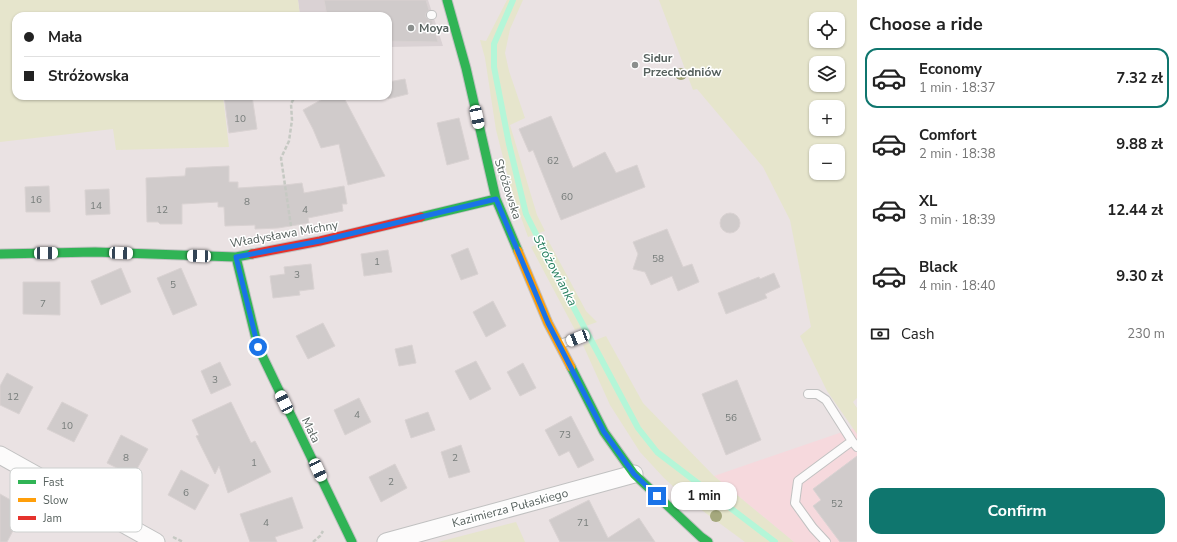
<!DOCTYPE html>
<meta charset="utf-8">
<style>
:root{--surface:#fff;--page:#f2f2f2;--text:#222;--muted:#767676;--line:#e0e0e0;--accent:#0f766e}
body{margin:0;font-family:"Nunito Sans",sans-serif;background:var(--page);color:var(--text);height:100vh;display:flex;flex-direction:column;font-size:15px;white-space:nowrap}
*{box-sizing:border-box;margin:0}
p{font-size:13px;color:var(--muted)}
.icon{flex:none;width:22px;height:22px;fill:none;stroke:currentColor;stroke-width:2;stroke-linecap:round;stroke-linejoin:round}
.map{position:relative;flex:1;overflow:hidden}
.drawer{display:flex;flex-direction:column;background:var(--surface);width:320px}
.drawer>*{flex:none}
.top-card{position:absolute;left:12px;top:12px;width:380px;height:88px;border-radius:12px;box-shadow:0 1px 3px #0004;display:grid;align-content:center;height:88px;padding:0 12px;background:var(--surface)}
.tools{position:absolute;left:809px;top:12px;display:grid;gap:8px}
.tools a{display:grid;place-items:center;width:36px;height:36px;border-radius:8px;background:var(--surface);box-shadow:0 1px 3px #0004;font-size:20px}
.end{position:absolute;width:18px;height:18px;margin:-9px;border:5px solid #1a73e8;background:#fff;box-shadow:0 0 0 2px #fff}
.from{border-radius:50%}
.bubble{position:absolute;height:28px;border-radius:12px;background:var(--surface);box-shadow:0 1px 3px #0004;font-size:13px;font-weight:700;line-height:28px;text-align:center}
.car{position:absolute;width:12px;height:24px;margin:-12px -6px;border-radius:5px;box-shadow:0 0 3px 1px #0007;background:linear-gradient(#fff 24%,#345 0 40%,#fff 0 76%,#345 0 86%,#fff 0)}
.top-card b{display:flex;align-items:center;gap:14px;height:38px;font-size:15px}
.top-card b+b{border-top:1px solid var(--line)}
.top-card i{width:10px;height:10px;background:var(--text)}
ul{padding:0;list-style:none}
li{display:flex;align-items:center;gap:12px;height:60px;margin:0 8px 6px;padding:0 4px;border:2px solid transparent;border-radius:12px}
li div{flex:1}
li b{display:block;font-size:15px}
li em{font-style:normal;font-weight:700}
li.selected{border-color:var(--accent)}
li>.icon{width:36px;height:36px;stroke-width:1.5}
h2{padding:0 12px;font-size:18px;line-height:48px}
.pay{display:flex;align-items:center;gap:10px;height:44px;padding:0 12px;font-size:15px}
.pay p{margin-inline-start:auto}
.cta{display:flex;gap:8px;margin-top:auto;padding:8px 12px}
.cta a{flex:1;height:46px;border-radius:12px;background:var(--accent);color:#fff;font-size:16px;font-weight:700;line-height:46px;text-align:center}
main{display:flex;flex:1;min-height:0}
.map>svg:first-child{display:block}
.commercial{fill:#f6d9dd}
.industrial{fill:#dad2d4}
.green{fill:#e6e5cc;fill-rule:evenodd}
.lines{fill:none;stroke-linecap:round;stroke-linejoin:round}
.stream{stroke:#b4f6d8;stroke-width:6}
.building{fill:#d0cbcb;stroke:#d9d2d2}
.lane-casing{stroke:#c1c1c1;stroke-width:10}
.street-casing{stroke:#c1c1c1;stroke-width:19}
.fast-casing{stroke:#c1c1c1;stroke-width:11}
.slow-casing{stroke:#c1c1c1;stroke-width:11}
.jam-casing{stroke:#c1c1c1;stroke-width:11}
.path{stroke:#c6c9c3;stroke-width:2.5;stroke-dasharray:4 2;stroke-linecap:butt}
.lane{stroke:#fcfbfb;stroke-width:8}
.street{stroke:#fcfbfb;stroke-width:17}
.fast{stroke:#30b455;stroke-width:9}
.slow{stroke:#ff9f0a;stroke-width:9}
.jam{stroke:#e5322d;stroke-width:9}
.tree{fill:#a5a87d}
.route{stroke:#1a73e8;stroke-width:5}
.poi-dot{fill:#8b8f8d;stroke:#fff;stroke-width:1.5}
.labels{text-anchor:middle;stroke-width:3;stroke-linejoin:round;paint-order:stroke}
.number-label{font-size:10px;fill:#777d7b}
.poi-label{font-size:12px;font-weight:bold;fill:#58625f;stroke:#fff;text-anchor:start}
.street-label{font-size:12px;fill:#58625f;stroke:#fff}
.water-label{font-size:13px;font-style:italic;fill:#288160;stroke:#fff}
.key{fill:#fff;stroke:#cdd0cf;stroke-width:1}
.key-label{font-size:11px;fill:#58625f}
</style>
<main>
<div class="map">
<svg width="857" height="542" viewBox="0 0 857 542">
<rect width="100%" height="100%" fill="#eae2e3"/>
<path class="commercial" d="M854 428 857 433V542H794L714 476Z"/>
<path class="industrial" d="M298 0H428L443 46 388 47V16H300Z"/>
<path class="green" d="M0 0H298L300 16H16V96H223L229 147 116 150 113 129 0 142Z
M507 0H523L510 29 505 53 509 71 525 118 510 125 537 215 545 231 528 237 512 192 496 130 485 58 480 40 486 41Z
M659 0H857V398L853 402 857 408V434L827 391 800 336 811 327 790 220 763 167 697 89 693 90ZM816 19H838V41H816ZM816 63H838V85H816ZM816 107H838V129H816ZM816 151H838V173H816Z
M548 240 586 311 597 322 575 330 531 247Z
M606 336 643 403 714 476 794 542H745L688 500 664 478 640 452 610 405 583 345Z
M516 522 525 542H438Z"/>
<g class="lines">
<path class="stream" d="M513 0 494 44V67L509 144 526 214 558 278 638 428 657 452 775 542"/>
</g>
<path class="building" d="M324 0H426L429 10 426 13V17L429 20H432L438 42 388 41V16H327Z
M405 79 408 94 388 99V82Z
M224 96H252L257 129 229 133Z
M328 96H343L385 176 348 185 339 144 321 148 313 129 303 110Z
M551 116 573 168 605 152 616 173 637 165 645 187 561 220 533 150 529 152 519 129Z
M459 118 469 159 447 165 437 123Z
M229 166V182H238V188L285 185 302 183 304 193 344 186 347 204H342L343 211 308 218 309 223 278 228 255 229V225L225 226 224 207H218V202L182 204V224H160L158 222H147L146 178 185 176 186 168Z
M49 186 50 212H26L25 187Z
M109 189 110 214 86 215 85 190Z
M720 223a10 10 0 1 1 20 0a10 10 0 1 1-20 0Z
M667 229 683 267 692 264 699 282 678 291 672 276 651 285 645 272 633 269 638 254 633 242Z
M468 248 478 274 461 280 451 255Z
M388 250 392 272 364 276 361 254Z
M311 264 314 289 299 291 300 295 273 298 270 276 285 274 284 267Z
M121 268 131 292 101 305 91 281Z
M181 268 197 305 173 315 157 278Z
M774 273 780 287 765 294 767 298 726 314 718 293 759 277 760 279Z
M23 282H60V315L23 314Z
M493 301 506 326 486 337 473 312Z
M323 323 335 346 308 359 296 336Z
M412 345 416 363 399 366 395 349Z
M476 361 491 389 470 400 455 371Z
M220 362 231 385 211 394 201 371Z
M523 363 536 388 520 396 507 372Z
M7 373 33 387 19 414 0 405V386Z
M737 380 761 440 726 455 702 394Z
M359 398 371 422 345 435 334 410Z
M62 402 88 415 74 442 47 429Z
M231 402 251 443 255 441 271 472 228 493 219 466 215 474 196 436 199 435 192 420Z
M428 412 435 430 411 438 405 420Z
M571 416 594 460 578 468 569 451 559 456 545 430Z
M121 435 148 449 133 476 107 463Z
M461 445 470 472 449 478 441 452Z
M857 456V542H840L813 506 821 500 813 489Z
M395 464 407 488 381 502 369 477Z
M181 470 209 485 195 510 168 495Z
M0 494 25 508 7 542H0Z
M292 497 303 528 275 537 277 542H250L240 514Z
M589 500 608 538 639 518 655 542H560L549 520Z"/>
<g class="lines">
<defs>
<path id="lane" d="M431 15H432
M560 344 578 338
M808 394H817L826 400 852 441
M826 542 813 528 795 503 798 481 852 441 857 447"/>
<path id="street" d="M0 455 156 542
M386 542 634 474"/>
<path id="fast" d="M447 0 466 68 496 199 518 251
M421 217 496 199
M0 254 95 252 236 257 252 254
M236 257 258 347 352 542
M571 367 604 432 634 474 701 537 708 542"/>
<path id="slow" d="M518 251 548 323 571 367"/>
<path id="jam" d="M252 254 320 241 421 217"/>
</defs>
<use href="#lane" class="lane-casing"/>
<use href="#street" class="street-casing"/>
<use href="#fast" class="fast-casing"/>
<use href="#slow" class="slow-casing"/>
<use href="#jam" class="jam-casing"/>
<path class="path" d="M291 226 281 158 289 141 292 120 291 104 295 96
M173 537 183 542
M313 542 320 536 323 531"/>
<use href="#lane" class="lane"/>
<use href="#street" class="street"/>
<use href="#fast" class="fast"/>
<use href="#slow" class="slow"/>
<use href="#jam" class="jam"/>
</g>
<g class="tree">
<circle cx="681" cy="74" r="6"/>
<circle cx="705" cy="502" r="6"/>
<circle cx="716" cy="516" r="6"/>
</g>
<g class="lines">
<path class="route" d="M258 347 236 257 320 241 496 199 548 323 604 432 634 474 657 496"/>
</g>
<g class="poi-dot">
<circle cx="411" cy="28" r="4"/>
<circle cx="635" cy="65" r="4"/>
</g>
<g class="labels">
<g class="number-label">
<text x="240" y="122">10</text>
<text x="553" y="164">62</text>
<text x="567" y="200">60</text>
<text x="36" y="203">16</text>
<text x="247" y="205">8</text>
<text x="96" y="209">14</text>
<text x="162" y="213">12</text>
<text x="305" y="213">4</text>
<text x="658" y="262">58</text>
<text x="377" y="265">1</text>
<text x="297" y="278">3</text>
<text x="173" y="288">5</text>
<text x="43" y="307">7</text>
<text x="215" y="383">3</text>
<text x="13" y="400">12</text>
<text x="357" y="418">4</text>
<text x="731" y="421">56</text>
<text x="67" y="429">10</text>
<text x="565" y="438">73</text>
<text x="126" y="461">8</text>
<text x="455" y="461">2</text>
<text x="254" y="466">1</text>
<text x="391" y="485">2</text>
<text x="186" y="496">6</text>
<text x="837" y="507">52</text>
<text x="266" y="526">4</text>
<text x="583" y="526">71</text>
</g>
<g class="poi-label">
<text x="419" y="32">Moya</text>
<text x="643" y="62">Sidur<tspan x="643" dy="14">Przechodniów</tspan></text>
</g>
<g class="street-label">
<text transform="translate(508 189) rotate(72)" y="4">Stróżowska</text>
<text transform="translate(284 234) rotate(-10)" y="4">Władysława Michny</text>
<text transform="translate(311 430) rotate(64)" y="4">Mała</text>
<text transform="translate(510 508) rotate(-15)" y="4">Kazimierza Pułaskiego</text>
</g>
<g class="water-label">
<text transform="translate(556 270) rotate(62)" y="5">Stróżowianka</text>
</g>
</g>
<rect x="10" y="468" width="132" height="64" rx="6" class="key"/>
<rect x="18" y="480" width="18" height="4" fill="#30b455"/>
<rect x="18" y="498" width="18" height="4" fill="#ff9f0a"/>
<rect x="18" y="516" width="18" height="4" fill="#e5322d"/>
<g class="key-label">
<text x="43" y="486">Fast</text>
<text x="43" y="504">Slow</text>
<text x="43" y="522">Jam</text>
</g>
</svg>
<div class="tools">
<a><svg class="icon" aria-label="locate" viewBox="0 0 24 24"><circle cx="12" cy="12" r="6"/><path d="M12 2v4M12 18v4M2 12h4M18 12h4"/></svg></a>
<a><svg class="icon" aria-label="layers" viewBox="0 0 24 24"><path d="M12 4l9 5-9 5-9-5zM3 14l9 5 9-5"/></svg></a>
<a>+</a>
<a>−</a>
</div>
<i class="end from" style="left:258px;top:347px"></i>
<i class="end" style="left:657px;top:496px"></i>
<div class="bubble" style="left:671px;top:482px;width:66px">1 min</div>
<i class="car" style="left:477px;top:117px;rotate:168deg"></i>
<i class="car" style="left:46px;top:253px;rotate:89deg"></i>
<i class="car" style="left:121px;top:253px;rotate:92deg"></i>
<i class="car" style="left:199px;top:256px;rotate:272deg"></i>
<i class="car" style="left:578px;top:338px;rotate:249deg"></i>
<i class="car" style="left:284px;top:402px;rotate:334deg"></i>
<i class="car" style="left:318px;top:470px;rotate:155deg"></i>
<div class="top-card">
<b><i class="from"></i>Mała</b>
<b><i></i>Stróżowska</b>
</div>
</div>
<section class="drawer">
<h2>Choose a ride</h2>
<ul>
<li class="selected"><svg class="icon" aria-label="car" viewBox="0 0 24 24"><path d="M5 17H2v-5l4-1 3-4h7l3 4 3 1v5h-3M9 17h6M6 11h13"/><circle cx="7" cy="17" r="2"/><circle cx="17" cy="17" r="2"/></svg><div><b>Economy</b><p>1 min · 18:37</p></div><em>7.32 zł</em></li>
<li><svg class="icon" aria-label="car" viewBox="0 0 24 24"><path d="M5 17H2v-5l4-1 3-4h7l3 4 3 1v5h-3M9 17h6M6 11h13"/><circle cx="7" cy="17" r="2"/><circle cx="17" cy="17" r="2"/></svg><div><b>Comfort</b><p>2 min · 18:38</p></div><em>9.88 zł</em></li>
<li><svg class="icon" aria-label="car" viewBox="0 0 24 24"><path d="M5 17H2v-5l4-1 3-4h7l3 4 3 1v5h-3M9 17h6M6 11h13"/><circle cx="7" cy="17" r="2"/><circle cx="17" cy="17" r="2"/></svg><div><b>XL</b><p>3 min · 18:39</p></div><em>12.44 zł</em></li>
<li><svg class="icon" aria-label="car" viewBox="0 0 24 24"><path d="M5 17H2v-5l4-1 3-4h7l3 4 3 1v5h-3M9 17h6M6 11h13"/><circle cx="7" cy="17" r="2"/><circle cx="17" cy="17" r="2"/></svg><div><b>Black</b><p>4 min · 18:40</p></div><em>9.30 zł</em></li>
</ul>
<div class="pay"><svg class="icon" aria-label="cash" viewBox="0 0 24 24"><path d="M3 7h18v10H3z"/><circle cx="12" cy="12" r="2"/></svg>Cash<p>230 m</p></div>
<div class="cta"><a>Confirm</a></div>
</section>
</main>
